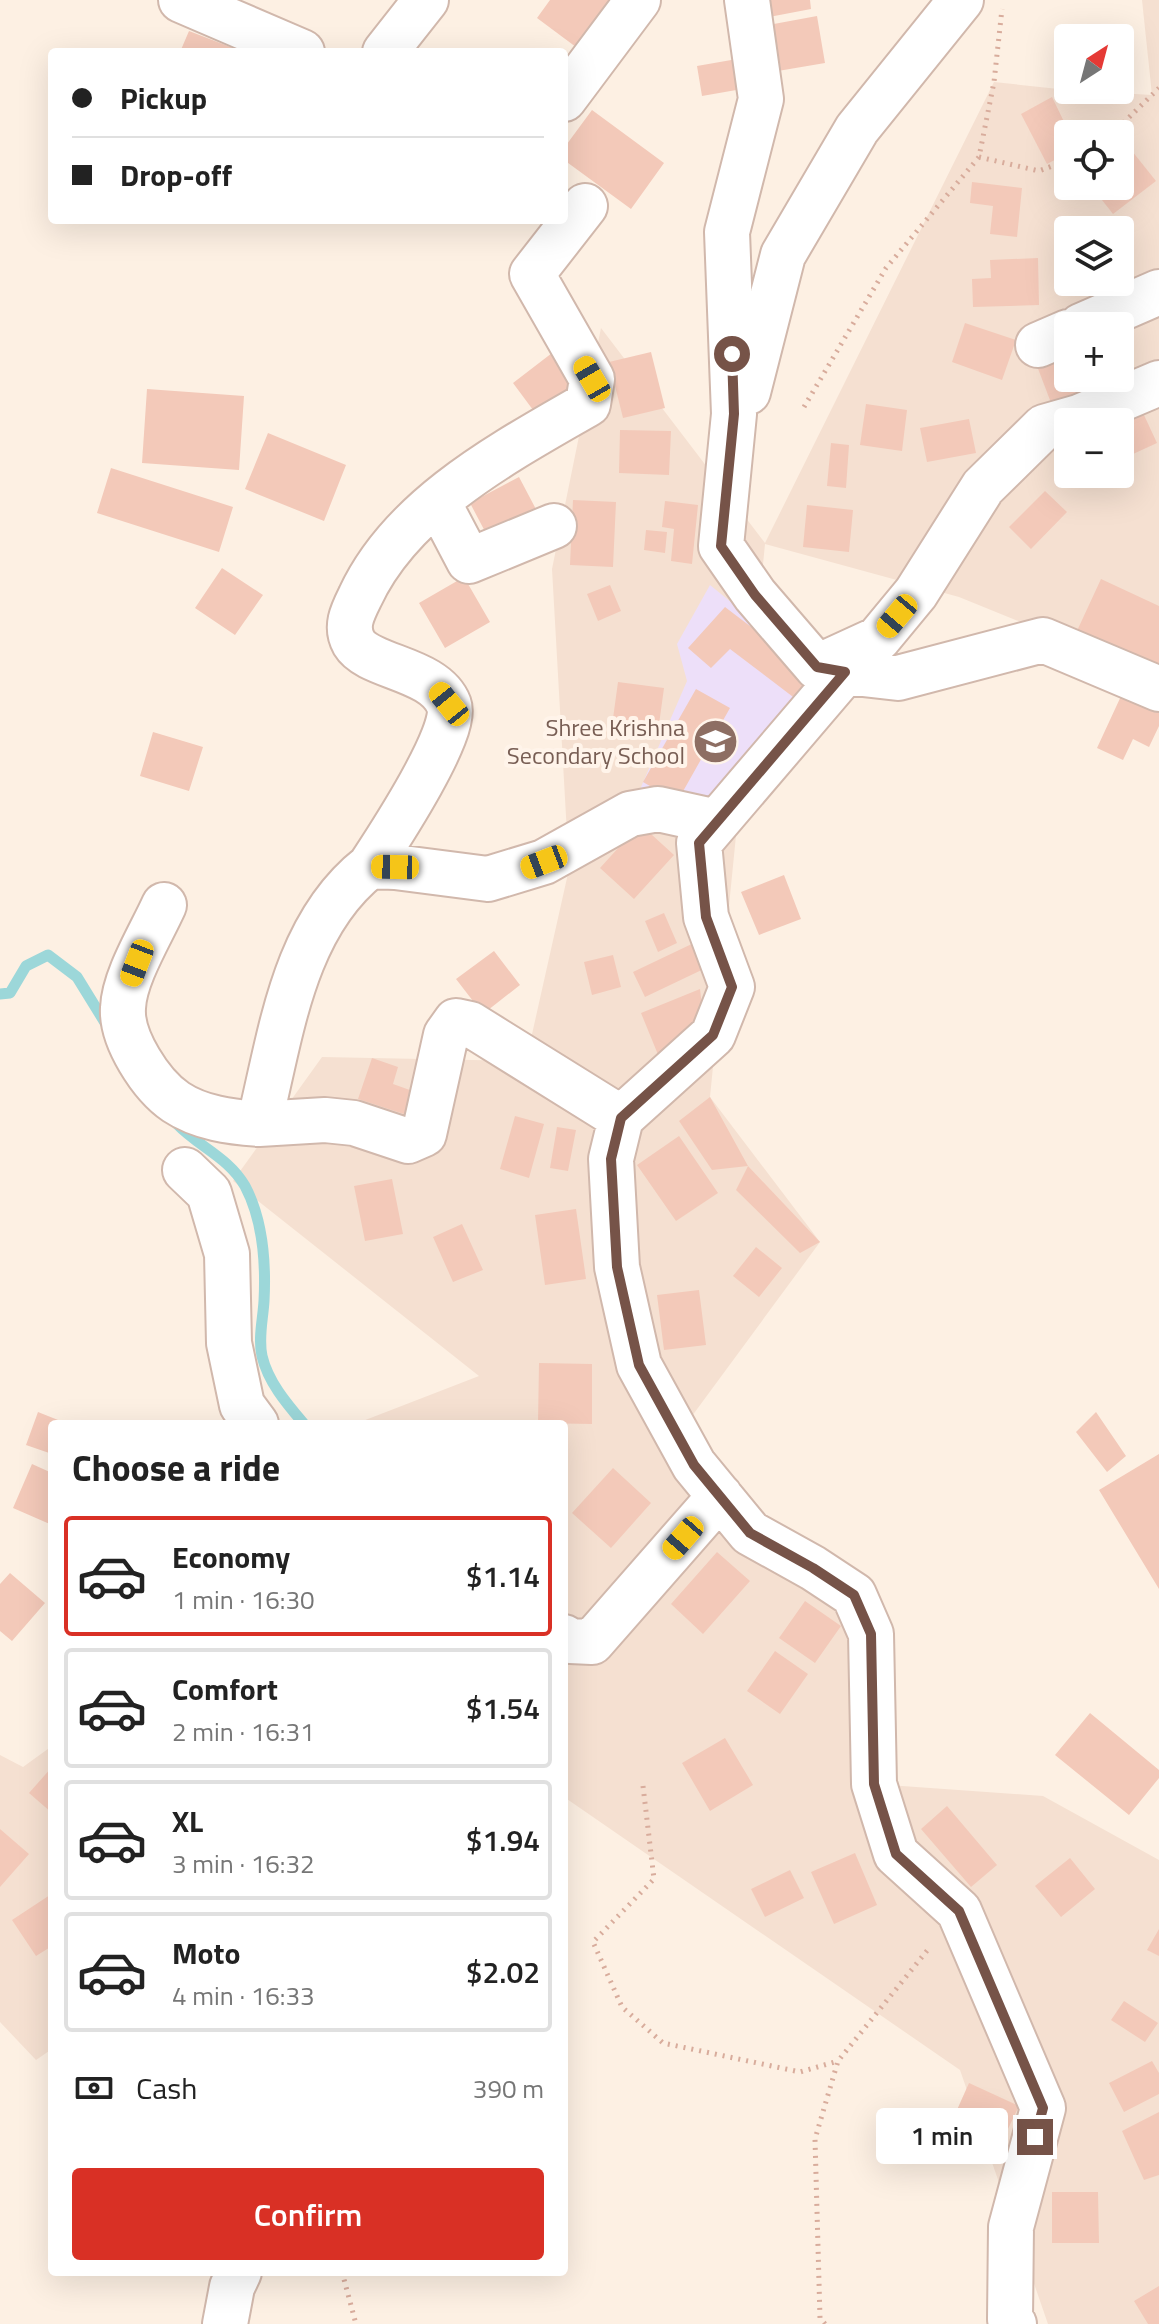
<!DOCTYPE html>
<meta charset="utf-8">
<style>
:root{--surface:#fff;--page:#f2f2f2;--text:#222;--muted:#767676;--line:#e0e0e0;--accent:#d93025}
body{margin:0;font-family:"Titillium Web",sans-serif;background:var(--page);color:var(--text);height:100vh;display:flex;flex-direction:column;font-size:30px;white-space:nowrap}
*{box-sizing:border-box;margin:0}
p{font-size:26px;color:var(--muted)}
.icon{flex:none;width:44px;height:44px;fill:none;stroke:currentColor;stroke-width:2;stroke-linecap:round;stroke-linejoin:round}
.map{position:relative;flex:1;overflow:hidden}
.details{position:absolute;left:48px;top:1420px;width:520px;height:856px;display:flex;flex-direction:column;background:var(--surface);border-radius:8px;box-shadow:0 8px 32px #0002}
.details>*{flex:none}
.guide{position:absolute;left:48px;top:48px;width:520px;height:176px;border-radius:8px;box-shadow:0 8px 32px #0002;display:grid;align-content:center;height:176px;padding:0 24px;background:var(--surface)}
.needle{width:52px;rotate:36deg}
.buttons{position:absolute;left:1054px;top:24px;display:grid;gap:16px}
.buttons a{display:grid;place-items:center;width:80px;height:80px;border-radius:8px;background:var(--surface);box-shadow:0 8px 32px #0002;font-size:40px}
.end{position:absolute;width:36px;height:36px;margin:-18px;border:10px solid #765348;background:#fff;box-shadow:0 0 0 4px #fff}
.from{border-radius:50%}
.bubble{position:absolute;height:56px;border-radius:8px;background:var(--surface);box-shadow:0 8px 32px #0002;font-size:26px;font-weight:600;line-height:56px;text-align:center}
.car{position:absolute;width:24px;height:48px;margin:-24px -12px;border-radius:10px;box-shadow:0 0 6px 2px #0007;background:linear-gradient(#f5c518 24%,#345 0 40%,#f5c518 0 76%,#345 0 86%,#f5c518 0)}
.guide b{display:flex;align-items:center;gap:28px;height:76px;font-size:30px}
.guide b+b{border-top:2px solid var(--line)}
.guide i{width:20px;height:20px;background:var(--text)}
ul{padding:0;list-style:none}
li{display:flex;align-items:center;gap:24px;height:120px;margin:0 16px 12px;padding:0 8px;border:4px solid var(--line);border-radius:8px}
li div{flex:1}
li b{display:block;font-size:30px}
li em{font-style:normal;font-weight:600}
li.current{border-color:var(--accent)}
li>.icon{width:72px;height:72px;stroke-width:1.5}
h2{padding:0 24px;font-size:36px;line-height:96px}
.pay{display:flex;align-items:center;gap:20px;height:88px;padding:0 24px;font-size:30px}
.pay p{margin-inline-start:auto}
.cta{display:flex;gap:16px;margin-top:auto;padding:16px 24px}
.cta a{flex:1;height:92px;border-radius:8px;background:var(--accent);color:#fff;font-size:32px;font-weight:600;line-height:92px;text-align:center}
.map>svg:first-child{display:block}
.residential{fill:#f5e0d1;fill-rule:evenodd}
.education{fill:#eddff9}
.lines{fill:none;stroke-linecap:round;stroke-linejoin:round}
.stream{stroke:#9cd7d9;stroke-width:11}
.building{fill:#f3c9b9}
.minor-casing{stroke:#d1b8ac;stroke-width:48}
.path{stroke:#d8ac9c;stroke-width:5;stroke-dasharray:2 6;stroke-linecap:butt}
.minor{stroke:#fff;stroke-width:44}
.route{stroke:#765348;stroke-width:10}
.labels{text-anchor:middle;stroke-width:8;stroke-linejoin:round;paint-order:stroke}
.education-label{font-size:24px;fill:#785e54;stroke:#fff4ea;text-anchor:end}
</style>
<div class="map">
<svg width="1159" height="2324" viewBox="0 0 1159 2324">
<rect width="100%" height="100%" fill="#fdf0e3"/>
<path class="residential" d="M1142 0H1159V678L959 597 765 544 710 1097 820 1242 692 1416 750 1533 854 1595 874 1784 1043 1796 1159 1860V2324H1048L960 2070 564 1797V1424H355L479 1376 233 1181 322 1057 526 1061 569 869 552 569 601 328 765 543 994 82 1068 90 1152 95ZM1068 134H1120V186H1068ZM1068 230H1120V282H1068ZM1068 326H1120V378H1068ZM1068 422H1120V474H1068Z
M52 1746V2049L36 2060 0 2022V1755L23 1767Z"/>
<path class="education" d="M710 585 829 682 706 811 635 801 687 681 677 644Z"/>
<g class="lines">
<path class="stream" d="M0 994 10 993 26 966 48 955 77 977 109 1029
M177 1124C199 1147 228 1157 245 1186 263 1220 266 1263 264 1301 263 1319 258 1338 262 1356 268 1382 287 1404 304 1424"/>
</g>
<path class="building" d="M550 0H623L584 53 537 18Z
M766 0H810L811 9 769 17Z
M817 16 825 63 772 72 763 26Z
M189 31 233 48 231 52H180Z
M737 59 742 89 702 96 697 66Z
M1052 97 1070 134H1068V153L1047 164 1021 114Z
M592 110 664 163 631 209 564 160V148Z
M1132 151 1156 181 1113 214 1091 186H1120V160Z
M972 182 1022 188 1017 237 990 234 993 206 970 203Z
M1038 258 1039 305 973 307 972 279 991 278 990 260Z
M965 323 1016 340 1002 380 952 362Z
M651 352 665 408 623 418 609 362Z
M552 353 575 384 536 414 513 383Z
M1068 354V378H1106L1109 385 1053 408 1037 366Z
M147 389 244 396 239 470 142 463Z
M866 404 907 410 902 451 860 445Z
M1143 413 1157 443 1120 460V424Z
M969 419 976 453 927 462 920 428Z
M620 430 671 431 669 475 619 473Z
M268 433 346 465 324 521 245 489Z
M831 443 849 445 846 488 827 486Z
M111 468 233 507 219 552 97 513Z
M519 477 538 513 489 539 470 503Z
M1045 491 1067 512 1031 549 1009 527Z
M573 500 616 502 613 567 570 565Z
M665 501 698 505 692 564 671 561 674 529 662 527Z
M807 505 853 510 849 552 803 547Z
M646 530 667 532 665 553 644 550Z
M222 568 263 595 235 635 195 608Z
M464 577 490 622 445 648 419 603Z
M1101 579 1159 606V669L1076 633Z
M610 585 621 611 598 621 587 594Z
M725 607 819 679 801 703 730 649 711 668 688 648Z
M618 682 664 688 657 739 611 733Z
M696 689 730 708 677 802 643 782Z
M1122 694 1159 710V726L1149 747 1133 739 1123 760 1097 748Z
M153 732 203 747 189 791 140 776Z
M640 824 674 855 634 899 600 868Z
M784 875 801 919 759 935 741 892Z
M664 913 677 943 658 952 645 921Z
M698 941 710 966 645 997 633 972Z
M494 951 520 985 483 1014 456 979Z
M613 955 621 987 592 995 584 962Z
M700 989 704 1023 659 1057 641 1013Z
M372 1058 398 1067 393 1084 421 1094 413 1117 358 1099Z
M710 1097 748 1166 712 1170 679 1121Z
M515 1116 544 1124 529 1178 500 1169Z
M557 1127 576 1130 568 1171 550 1168Z
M679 1136 718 1193 676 1221 637 1165Z
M748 1166 820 1242 800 1253 736 1190Z
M392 1179 403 1234 365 1241 354 1186Z
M576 1209 586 1279 545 1285 535 1215Z
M462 1224 483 1270 453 1282 433 1237Z
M756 1247 782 1268 759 1297 733 1276Z
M699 1290 706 1345 664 1350 657 1295Z
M539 1363 592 1364V1424L538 1423Z
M38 1412 68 1424H52V1454L26 1445Z
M1096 1412 1126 1456 1107 1472 1076 1432Z
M1159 1454V1589L1099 1490Z
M32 1464 52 1473V1525L13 1508Z
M613 1468 651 1503 611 1548 572 1513Z
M717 1552 750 1581 703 1634 671 1604Z
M10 1573 45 1603 12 1641 0 1631V1584Z
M805 1601 841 1626 815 1663 779 1638Z
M775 1651 808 1674 780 1714 747 1691Z
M1090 1713 1159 1770V1778L1129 1815 1055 1755Z
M725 1738 753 1785 710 1811 682 1763Z
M52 1767V1813L29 1793Z
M947 1806 997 1865 971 1887 921 1829Z
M0 1829 29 1854 0 1887Z
M855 1853 877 1905 834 1924 811 1872Z
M1070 1858 1095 1889 1061 1917 1035 1886Z
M790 1870 804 1898 765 1917 751 1889Z
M50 1895 52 1946 36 1956 12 1920Z
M1159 1929V1956L1147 1950Z
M1124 2001 1158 2023 1145 2042 1111 2020Z
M1152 2061 1159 2073V2094L1124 2112 1109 2083Z
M969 2083 1019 2106 997 2152 948 2130Z
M1159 2112V2175L1144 2180 1122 2131Z
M1052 2192H1098L1099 2243H1052Z
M1159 2286V2324H1148L1134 2301Z"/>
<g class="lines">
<defs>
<path id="minor" d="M181 0 302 52
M747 0 761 99 727 232 734 414 721 546 755 595 817 667 845 672 699 843 706 917 732 987 713 1035 621 1118 611 1159 617 1267 639 1365 694 1465 750 1533 813 1568 854 1595 871 1634 874 1784 896 1854 959 1911 1043 2108 1011 2227 1010 2319 1014 2324
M385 52 426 0
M564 99 638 0
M1081 326 1159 292
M1038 345 1068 332
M748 392 783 255 857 129 961 0
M438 502 469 561 554 526
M817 667 878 639 916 593 983 487 1044 427 1079 417 1159 383
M845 672 898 678 1043 640 1159 689
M370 866C387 840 459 731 449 705 435 668 369 668 354 643 345 627 352 613 360 597 402 506 505 452 588 404L592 379 532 274 585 206
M164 905C151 934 124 977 123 1008 121 1039 151 1085 176 1102 200 1118 231 1122 259 1124
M621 1118 470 1024 456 1021 446 1035 424 1134 408 1141 354 1123 325 1120 259 1124C281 1035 293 926 370 866L395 867 488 879 544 862 630 814 658 809 717 822
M185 1170 209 1193 227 1254 229 1343 242 1405 256 1424
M564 1637 570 1641 592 1642 720 1496
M225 2324 232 2287 239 2272"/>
</defs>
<use href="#minor" class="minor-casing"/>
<path class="path" d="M1112 134 1159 88
M979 157 1039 171 1068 160
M804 407 886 268 979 157 994 82 1002 9
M643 1786 654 1879 593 1942 622 2007 663 2043 800 2072 838 2061
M342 2272 356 2324
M825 2324 820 2318 815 2139 838 2061 930 1947"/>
<use href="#minor" class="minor"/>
</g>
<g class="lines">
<path class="route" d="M732 354 734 414 721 546 755 595 817 667 845 672 699 843 706 917 732 987 713 1035 621 1118 611 1159 617 1267 639 1365 694 1465 750 1533 813 1568 854 1595 871 1634 874 1784 896 1854 959 1911 1043 2108 1035 2137"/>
</g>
<defs>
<symbol id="school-disc" viewBox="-11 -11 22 22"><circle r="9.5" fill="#8d6e63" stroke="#fff4ea"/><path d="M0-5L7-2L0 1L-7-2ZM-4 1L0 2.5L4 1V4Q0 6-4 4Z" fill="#fff"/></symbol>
</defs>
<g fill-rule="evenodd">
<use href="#school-disc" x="690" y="716" width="51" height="51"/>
</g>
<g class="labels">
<g class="education-label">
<text x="685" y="736">Shree Krishna<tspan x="685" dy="28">Secondary School</tspan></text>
</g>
</g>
</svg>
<div class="buttons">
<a><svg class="needle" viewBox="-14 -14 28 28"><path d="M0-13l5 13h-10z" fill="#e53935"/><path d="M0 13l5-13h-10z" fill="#767676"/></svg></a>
<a><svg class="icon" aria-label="locate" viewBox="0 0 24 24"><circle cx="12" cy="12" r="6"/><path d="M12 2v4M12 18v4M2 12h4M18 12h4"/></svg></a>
<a><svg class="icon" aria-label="layers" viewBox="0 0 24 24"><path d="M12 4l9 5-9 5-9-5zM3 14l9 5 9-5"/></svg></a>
<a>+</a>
<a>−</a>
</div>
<i class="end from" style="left:732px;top:354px"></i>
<i class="end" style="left:1035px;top:2137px"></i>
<div class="bubble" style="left:876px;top:2108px;width:132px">1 min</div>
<i class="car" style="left:592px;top:379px;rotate:330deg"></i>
<i class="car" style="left:897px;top:616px;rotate:220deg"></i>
<i class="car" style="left:449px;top:704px;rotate:321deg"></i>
<i class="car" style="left:544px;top:862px;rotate:249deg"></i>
<i class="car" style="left:395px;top:867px;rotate:271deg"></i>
<i class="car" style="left:137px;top:963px;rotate:201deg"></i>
<i class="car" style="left:683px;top:1538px;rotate:221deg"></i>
<div class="guide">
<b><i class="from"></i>Pickup</b>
<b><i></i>Drop-off</b>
</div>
<section class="details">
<h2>Choose a ride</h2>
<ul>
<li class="current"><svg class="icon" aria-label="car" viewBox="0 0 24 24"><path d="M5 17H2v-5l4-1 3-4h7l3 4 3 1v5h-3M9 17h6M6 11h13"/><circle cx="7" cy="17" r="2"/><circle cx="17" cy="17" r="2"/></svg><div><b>Economy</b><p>1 min · 16:30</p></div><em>$1.14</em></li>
<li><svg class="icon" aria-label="car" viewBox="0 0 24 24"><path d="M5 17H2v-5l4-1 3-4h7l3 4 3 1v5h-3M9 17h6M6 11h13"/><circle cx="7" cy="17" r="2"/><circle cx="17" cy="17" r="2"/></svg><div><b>Comfort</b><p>2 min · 16:31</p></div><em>$1.54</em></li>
<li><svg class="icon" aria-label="car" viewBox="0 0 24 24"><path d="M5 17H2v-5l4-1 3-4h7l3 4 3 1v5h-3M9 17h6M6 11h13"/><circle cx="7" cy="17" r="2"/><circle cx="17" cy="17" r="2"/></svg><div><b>XL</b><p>3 min · 16:32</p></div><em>$1.94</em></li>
<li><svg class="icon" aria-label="car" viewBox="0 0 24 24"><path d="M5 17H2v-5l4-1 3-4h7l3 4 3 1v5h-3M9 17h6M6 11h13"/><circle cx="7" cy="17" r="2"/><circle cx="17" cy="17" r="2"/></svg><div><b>Moto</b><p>4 min · 16:33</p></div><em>$2.02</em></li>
</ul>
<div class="pay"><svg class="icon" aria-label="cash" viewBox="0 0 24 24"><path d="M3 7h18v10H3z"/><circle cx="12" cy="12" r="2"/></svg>Cash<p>390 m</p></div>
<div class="cta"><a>Confirm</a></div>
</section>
</div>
